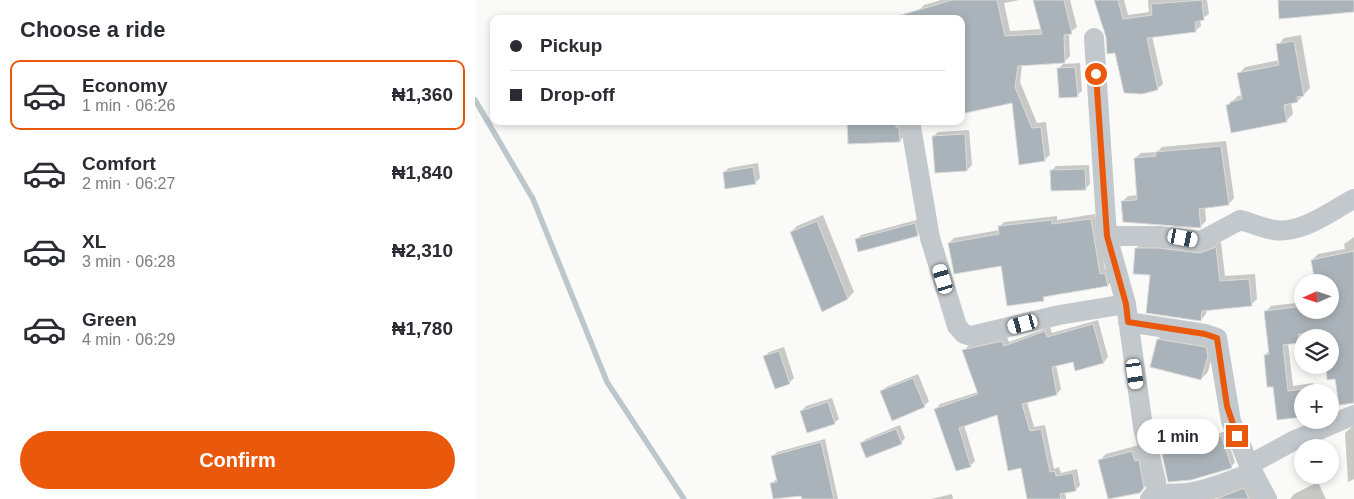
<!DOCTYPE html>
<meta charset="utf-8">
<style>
:root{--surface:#fff;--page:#f2f2f3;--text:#2b2b33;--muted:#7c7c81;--line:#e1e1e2;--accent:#ea580c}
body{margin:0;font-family:Arial,sans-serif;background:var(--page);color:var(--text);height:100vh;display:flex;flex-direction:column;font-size:19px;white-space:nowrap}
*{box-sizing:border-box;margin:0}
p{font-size:16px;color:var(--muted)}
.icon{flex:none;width:28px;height:28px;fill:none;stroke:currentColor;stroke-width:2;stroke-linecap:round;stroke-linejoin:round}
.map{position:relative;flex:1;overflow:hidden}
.panel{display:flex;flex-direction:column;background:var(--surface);width:475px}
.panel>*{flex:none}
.hud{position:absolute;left:15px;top:15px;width:475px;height:110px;border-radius:10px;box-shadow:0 2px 8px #0003;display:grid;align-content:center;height:110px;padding:0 20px;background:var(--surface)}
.needle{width:32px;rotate:267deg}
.controls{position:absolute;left:819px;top:274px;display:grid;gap:10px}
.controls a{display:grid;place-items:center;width:45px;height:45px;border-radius:50%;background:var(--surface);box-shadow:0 2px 8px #0003;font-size:25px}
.end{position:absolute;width:22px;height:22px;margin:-11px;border:6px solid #ea580c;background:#fff;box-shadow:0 0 0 2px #fff}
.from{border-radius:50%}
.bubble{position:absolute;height:35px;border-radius:18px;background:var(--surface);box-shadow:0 2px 8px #0003;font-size:16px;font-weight:600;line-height:35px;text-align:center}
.car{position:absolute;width:15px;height:30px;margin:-15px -8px;border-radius:6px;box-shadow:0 0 4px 1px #0007;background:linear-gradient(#fff 24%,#345 0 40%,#fff 0 76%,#345 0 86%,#fff 0)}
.hud b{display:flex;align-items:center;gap:18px;height:48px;font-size:19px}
.hud b+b{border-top:1px solid var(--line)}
.hud i{width:12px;height:12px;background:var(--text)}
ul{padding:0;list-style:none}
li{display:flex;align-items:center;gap:15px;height:70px;margin:0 10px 8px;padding:0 10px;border:2px solid transparent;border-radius:10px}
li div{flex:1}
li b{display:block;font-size:19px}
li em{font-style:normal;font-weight:600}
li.on{border-color:var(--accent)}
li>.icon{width:45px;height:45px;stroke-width:1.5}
h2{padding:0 20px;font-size:22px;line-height:60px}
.cta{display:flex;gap:10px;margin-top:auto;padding:10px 20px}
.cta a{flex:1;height:58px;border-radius:30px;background:var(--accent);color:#fff;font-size:20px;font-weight:600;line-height:58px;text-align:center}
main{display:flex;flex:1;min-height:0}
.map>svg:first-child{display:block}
.shadow{fill:#0003}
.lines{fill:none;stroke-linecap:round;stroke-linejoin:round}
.stream{stroke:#bbc7cb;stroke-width:5.5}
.building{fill:#aab3b9;stroke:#dcdcda}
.minor{stroke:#c3c8cc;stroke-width:20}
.route{stroke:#ea580c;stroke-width:6}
</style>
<main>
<section class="panel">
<h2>Choose a ride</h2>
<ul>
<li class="on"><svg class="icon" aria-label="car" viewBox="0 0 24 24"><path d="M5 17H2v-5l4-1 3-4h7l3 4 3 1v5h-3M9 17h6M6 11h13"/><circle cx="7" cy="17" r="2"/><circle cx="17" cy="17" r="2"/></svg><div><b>Economy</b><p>1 min · 06:26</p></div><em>₦1,360</em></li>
<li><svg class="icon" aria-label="car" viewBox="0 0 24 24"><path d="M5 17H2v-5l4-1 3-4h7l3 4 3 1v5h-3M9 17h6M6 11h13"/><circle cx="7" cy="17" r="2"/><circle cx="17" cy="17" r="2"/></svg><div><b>Comfort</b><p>2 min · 06:27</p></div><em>₦1,840</em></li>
<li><svg class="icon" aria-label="car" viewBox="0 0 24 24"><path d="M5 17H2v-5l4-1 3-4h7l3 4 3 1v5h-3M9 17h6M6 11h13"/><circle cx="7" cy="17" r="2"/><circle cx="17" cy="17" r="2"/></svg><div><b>XL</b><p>3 min · 06:28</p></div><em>₦2,310</em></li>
<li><svg class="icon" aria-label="car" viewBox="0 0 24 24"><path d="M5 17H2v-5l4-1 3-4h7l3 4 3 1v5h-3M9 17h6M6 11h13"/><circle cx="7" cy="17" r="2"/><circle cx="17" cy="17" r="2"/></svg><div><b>Green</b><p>4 min · 06:29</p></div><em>₦1,780</em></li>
</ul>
<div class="cta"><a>Confirm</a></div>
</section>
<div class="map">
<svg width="879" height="499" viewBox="0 0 879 499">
<rect width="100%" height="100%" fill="#fafaf8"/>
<path class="shadow" d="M466 0H544L529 3 535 31 567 29 560 0H595L602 27 594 33 595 56 590 61 547 64 545 82 562 123 571 122 575 155 569 160 538 101 486 19 444 10 449 5Z
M620 0H649L653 15 674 12 673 0H732L734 14 725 20 726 26 720 31 677 36 688 84 682 89 641 52 632 36Z
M826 35 835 88 823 101 816 102 818 114 811 121 752 106 763 96 768 95 764 74 770 67 805 60 803 45 809 38Z
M605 63 607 91 602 95 583 69 588 64Z
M373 121H425V123H428L429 136 425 141Z
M494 130 497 165 492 170 461 172 458 137 463 132Z
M751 141 759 198 754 204 730 207 731 221 725 227 648 201 653 196 663 195 660 158 666 153 682 152 687 147Z
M283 163 285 178 280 183 249 172 254 168Z
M614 165 615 184 611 188 576 171 581 166Z
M620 214 630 269 635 268 638 280 633 285 573 295 568 299 527 264 474 243 479 238 525 230 524 227 529 222 582 216V220Z
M348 215 379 292 373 298 347 310 316 232 322 226Z
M445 219 447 230 442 235 381 240 386 235Z
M879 237V290L855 297V282H842L837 260 843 254 870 249 869 244Z
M746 242 750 276 780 274 782 299 776 305 732 309 731 314 726 320 677 273 661 248 667 243 731 248Z
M828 302V310L879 307V403L869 405 862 378 852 365H855V338H828V341L813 343 818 386 838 383 840 392H828V415L799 385 790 355 795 350 791 311 796 306Z
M623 320 633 357 629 362 599 361 581 365 586 389 582 394 552 402 559 427 570 425 579 469 584 467 586 473 602 469 605 485 601 490 590 492 591 499H554L546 467 523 414 489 425 500 461 495 466 461 409 465 404 503 392 489 351 493 346 532 337 534 342 575 327 577 333Z
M690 332 738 340 739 348 733 372 726 379 677 366 683 339Z
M309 347 319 378 314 383 290 357 294 352Z
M443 374 454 401 449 406 406 392 411 387Z
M357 398 364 419 359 423 326 411 331 406Z
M425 425 430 438 426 443H387L391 439Z
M879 425V479L873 482 870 433Z
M750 431 760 462 756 467 688 454 693 450 726 441Z
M350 439 363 499H328L327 495 299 499 297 483 303 478 297 457 302 452Z
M664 445 672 485 664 492 634 499 625 460 631 454Z
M843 482 851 499H815L819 494Z
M775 483 782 499H713Z
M477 494 478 499H456Z"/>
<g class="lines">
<path class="stream" d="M0 100 58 199 132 382 209 499"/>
</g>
<path class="building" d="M477 0H522L530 36 567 34 558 0H589L597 34 589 35 590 63 543 66 540 87 557 128 566 127 570 161 544 165 537 103 486 114V19H426V15Z
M619 0H643L648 19 677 15 676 4 727 0 729 20 720 22 721 32 672 38 683 90 667 94 649 93 640 53 632 54 631 37Z
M803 0H879V12L804 19Z
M819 41 829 96 822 97 823 102 809 105 812 122 756 133 751 105 755 104V102L767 99 762 73 804 65 801 44Z
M600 67 603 97 584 98 582 68Z
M372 121H416V123H421V127H424L425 142 373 144Z
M490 134 492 171 460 173 457 136Z
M746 146 754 205 724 209 726 228 648 222 646 201 662 200 659 158 681 156 680 152Z
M278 167 281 184 250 189 248 172Z
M610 169 611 190 576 191 575 170Z
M616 219 625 274 630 273 633 286 568 297 569 301 532 306 526 266 479 274 473 243 524 234 523 226 577 220V224Z
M342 221 373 299 347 312 315 232Z
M440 223 443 236 383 252 380 239Z
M741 247 745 281 774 279 777 306 727 311 726 321 671 313 675 275 658 274 660 248H683L725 253Z
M879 251V403L864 405 860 379 852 380 851 365H855V333L823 334 824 343 808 345 813 391 828 389V417L802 420 798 387H792L789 355 794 354 789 311 828 306V310H855V282H840L836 260Z
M618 324 629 363 600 371 598 362 577 367 582 395 547 404 555 431 566 429 575 472 580 471 581 476 598 473 601 491 585 494 586 499H552L546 468 533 471 522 415 484 428 496 467 481 471 459 409 503 394 487 350 527 341 529 346 570 331 572 337Z
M682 339 731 347 733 356 726 380 675 367Z
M304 351 315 384 300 389 288 356Z
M438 378 450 407 417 421 405 391Z
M353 402 360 424 332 433 325 411Z
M421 429 427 444 391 458 385 443Z
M746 435 757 468 716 480 693 482 687 454 721 445Z
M346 442 359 499H327L326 496 298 499 295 483 302 482 296 456Z
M657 451 660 461 664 460 669 488 665 493 633 499 623 460Z
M769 488 774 499H739L746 497Z"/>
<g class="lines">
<path class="minor" d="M619 38 632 236 651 304 668 427 681 481V492L675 499
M435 121 455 238 482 326 489 334 496 336 584 315 651 304
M632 236H684L726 241 765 220C777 223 787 228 799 230 828 234 855 211 879 199
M653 322 730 334 742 338 756 421 774 465 792 499
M774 465 818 441 879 415
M681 492C714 499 747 484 778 472"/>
</g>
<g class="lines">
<path class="route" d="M621 74 632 236 651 304 653 322 730 334 742 338 752 406 762 436"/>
</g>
</svg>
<div class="controls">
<a><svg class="needle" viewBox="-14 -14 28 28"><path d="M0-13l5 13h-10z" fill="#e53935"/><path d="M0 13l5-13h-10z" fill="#7c7c81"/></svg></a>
<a><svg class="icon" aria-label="layers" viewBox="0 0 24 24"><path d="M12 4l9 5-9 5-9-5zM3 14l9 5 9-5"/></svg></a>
<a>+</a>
<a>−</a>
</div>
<i class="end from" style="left:621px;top:74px"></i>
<i class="end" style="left:762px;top:436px"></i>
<div class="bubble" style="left:662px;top:419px;width:82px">1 min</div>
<i class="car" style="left:708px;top:238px;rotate:101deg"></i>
<i class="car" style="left:468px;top:279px;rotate:343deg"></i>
<i class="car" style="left:548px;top:324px;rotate:255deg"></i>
<i class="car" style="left:660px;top:374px;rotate:172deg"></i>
<div class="hud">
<b><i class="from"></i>Pickup</b>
<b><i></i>Drop-off</b>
</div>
</div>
</main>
